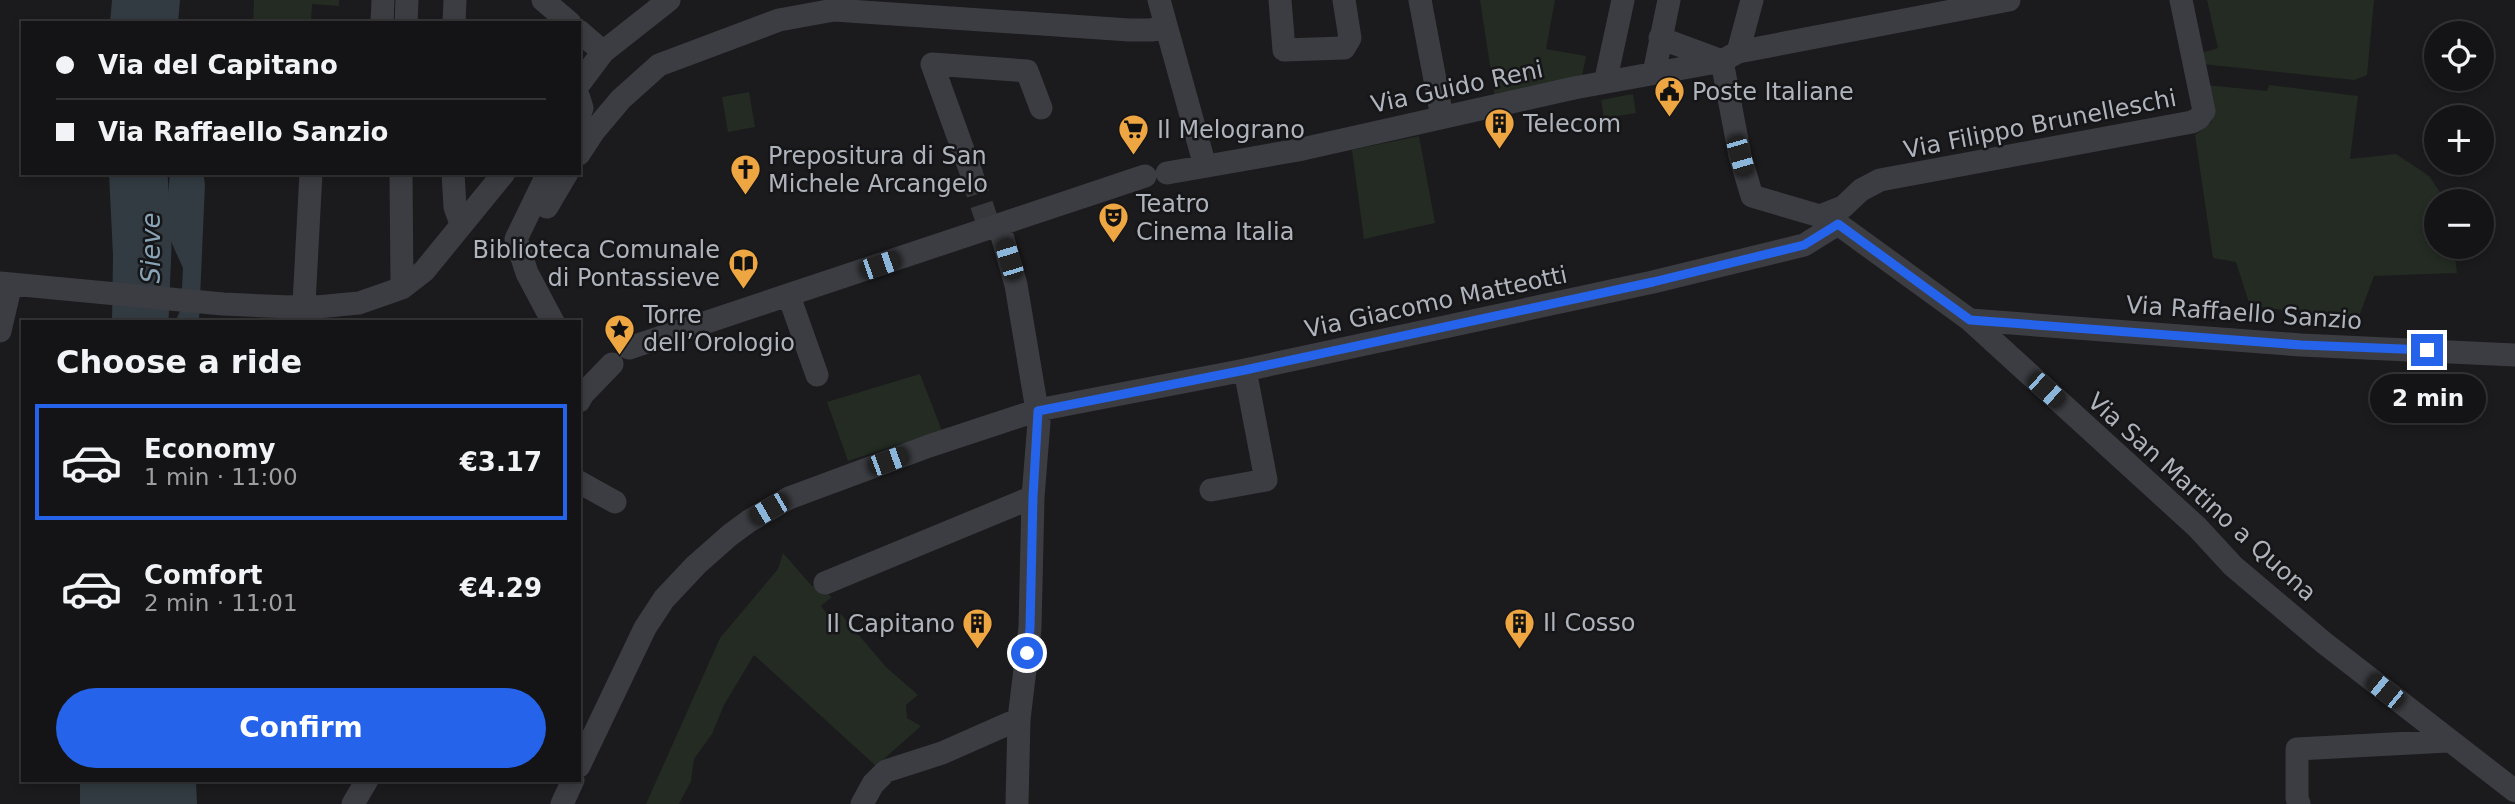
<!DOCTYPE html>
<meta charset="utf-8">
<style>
:root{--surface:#141416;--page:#1d1d1f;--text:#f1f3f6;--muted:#9d9ea1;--line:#333335;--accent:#2563eb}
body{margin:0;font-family:"DejaVu Sans",sans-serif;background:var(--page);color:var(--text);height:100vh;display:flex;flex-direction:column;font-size:26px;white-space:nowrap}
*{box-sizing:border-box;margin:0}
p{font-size:23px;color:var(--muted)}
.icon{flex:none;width:38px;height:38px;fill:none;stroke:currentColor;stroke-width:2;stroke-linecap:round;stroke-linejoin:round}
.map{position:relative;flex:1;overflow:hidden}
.panel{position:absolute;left:21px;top:320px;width:560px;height:462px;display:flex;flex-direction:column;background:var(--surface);border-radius:0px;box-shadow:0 4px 10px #0003,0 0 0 2px var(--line)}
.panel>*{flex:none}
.top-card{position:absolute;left:21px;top:21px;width:560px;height:154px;border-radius:0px;box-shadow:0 4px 10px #0003,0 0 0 2px var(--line);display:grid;align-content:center;height:154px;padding:0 35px;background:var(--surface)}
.tools{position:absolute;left:2424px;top:21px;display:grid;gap:14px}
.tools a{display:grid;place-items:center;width:70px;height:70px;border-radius:50%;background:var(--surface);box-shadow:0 4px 10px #0003,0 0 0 2px var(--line);font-size:35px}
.end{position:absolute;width:32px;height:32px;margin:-16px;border:9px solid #2563eb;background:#fff;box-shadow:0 0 0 4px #fff}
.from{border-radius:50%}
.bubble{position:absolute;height:49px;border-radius:24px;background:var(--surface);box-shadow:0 4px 10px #0003,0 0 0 2px var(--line);font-size:23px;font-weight:700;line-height:49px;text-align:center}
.car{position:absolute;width:21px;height:42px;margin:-21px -10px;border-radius:9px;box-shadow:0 0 5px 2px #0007;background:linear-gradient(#222 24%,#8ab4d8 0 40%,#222 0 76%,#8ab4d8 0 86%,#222 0)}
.top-card b{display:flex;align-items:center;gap:24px;height:66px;font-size:26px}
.top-card b+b{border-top:2px solid var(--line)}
.top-card i{width:18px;height:18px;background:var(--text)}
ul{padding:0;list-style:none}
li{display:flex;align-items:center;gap:21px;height:116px;margin:0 14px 10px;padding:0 21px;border:4px solid transparent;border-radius:0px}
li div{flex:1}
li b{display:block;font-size:26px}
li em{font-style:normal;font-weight:700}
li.selected{border-color:var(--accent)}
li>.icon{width:63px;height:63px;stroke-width:1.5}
h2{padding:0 35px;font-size:32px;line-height:84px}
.cta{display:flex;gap:14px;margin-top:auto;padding:14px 35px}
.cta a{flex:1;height:80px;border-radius:42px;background:var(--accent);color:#fff;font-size:28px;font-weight:700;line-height:80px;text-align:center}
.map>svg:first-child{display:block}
.green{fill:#232b23}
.water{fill:#313b41}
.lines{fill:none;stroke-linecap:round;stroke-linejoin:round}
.river{stroke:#313b41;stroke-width:33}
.minor-tunnel{stroke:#38393d;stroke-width:23;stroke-dasharray:23 11;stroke-linecap:butt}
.minor{stroke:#3c3d42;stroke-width:23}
.minor-bridge{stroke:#3c3d42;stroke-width:23}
.route{stroke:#2563eb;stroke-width:9}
.labels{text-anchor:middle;stroke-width:5;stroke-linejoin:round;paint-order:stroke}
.street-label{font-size:24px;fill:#aeb3bc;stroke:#161618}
.poi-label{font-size:24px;fill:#aeb3bc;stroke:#161618;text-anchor:start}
.water-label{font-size:26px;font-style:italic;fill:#87a3b5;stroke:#161618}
</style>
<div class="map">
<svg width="2515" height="804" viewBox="0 0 2515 804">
<rect width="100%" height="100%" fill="#1b1b1d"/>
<path class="green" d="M254 0H339V6L312 4 311 23H253Z
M1480 0H1555L1546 49 1586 56 1582 76 1495 98Z
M2207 0H2374L2367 75 2354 80 2202 64 2201 53 2218 48Z
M2206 85 2267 91 2269 85 2358 96 2350 159 2396 154 2429 176 2446 201H2436V247H2454L2457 273 2374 276 2358 319 2250 306 2236 262 2213 258 2195 135 2212 122Z
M749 92 755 127 728 132 722 97Z
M1633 94 1636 113 1604 118 1601 100Z
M1419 136 1435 223 1364 239 1352 150Z
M920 374 942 431 848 461 827 402Z
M783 553 811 585 832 597 821 606 830 618 839 612 886 667 918 695 906 705 907 718 921 726 876 766 754 655 724 705 712 734 694 759 691 781 679 804H646L720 638 778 569Z"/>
<path class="water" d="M112 0H180L178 23H110Z
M109 173H149L151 192 144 207 139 230 150 262 151 285 158 311 149 317 151 322H112L113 256Z
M170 173H203L205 184 199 322H175L181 309 183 268 165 228Z
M80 781H196L197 804H80Z"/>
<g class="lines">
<path class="river" d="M151 173 155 248 152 322"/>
<path class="minor-tunnel" d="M971 172 986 218"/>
<path class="minor" d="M543 0 570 23
M1159 0 1205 166
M1280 0 1284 50 1344 48 1350 38 1344 0
M1420 0 1442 117
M382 23 383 0
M406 23 407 0
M454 23 455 0
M579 31 603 52
M1660 38 1722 61
M1738 52 1752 0
M1722 61 1740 156 1752 196 1820 216 1838 224 1970 320 2197 527 2233 566 2323 642 2515 791
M1654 73 1669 0
M1608 81 1607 74 1623 0
M579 84 603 52 669 0
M579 98 582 108 579 116
M579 154 594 131 621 99 659 65 779 20 834 10 1129 30H1153L1165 22
M971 172 932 64 1027 71 1041 108
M401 173 402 288
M453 173 455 207 461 224
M548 173 516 239 527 273 553 322
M1167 173 1298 150 1574 88 1722 61 1738 52 2009 0
M547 207 567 173
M1820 216 1843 207 1861 190 1880 180 2192 122 2199 118 2204 111 2181 0
M999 225 1016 285 1039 422 1033 497 1030 628 1019 719 1017 804
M0 283 223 304 290 307
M789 296 817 375
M317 307 359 303 402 288 424 271 504 173
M1970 320 2301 345 2515 355
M303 322 311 173
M0 331 11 284
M629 348 1145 176
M579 401 583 394 612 364
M579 482 615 502
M1211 490 1266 480 1245 370
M825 583 1033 497
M579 766 645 628 664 599 696 565 730 535 749 521 789 498 929 446 1038 410 1245 370 1653 282 1804 245 1838 224
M353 804 367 780
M562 804 573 780
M862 804 873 784 886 771 942 753 1019 719
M2299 804 2297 798V749L2448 741"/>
<path class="minor-bridge" d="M290 307H317"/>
</g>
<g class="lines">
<path class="route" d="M1027 653 1030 628 1033 497 1038 411 1245 370 1653 282 1804 245 1838 224 1970 320 2301 345 2427 350"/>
</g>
<defs>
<symbol id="civic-pin" viewBox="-11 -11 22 30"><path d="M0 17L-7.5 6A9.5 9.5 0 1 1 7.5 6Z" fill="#eea642" stroke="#161618"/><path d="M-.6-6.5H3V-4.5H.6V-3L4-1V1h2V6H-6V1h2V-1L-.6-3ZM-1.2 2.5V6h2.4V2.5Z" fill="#111"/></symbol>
<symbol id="building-pin" viewBox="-11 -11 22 30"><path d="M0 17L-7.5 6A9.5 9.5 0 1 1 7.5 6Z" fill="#eea642" stroke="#161618"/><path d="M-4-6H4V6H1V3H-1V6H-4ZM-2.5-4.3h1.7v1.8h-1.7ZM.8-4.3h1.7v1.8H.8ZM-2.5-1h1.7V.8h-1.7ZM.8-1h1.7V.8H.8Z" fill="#111"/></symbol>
<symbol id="supermarket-pin" viewBox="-11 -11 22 30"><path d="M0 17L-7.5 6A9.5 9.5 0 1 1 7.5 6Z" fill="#eea642" stroke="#161618"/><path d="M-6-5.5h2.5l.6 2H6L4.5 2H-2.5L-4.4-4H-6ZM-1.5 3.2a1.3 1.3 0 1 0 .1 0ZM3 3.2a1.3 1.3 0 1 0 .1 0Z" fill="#111"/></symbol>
<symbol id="church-pin" viewBox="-11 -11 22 30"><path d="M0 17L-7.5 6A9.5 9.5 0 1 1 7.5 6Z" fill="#eea642" stroke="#161618"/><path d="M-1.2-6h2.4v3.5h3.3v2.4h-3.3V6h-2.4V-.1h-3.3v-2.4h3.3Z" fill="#111"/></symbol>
<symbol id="theatre-pin" viewBox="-11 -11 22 30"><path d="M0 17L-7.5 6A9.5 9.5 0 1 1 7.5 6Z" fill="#eea642" stroke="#161618"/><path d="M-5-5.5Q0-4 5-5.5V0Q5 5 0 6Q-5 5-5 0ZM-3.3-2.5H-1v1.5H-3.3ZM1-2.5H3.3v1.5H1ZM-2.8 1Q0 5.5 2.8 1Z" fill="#111"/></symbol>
<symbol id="library-pin" viewBox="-11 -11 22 30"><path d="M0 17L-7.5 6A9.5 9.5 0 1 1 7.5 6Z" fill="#eea642" stroke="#161618"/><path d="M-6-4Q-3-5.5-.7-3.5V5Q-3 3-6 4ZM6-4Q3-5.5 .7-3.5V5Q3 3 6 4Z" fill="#111"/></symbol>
<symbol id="sight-pin" viewBox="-11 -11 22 30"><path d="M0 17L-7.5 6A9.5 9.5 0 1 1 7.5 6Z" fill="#eea642" stroke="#161618"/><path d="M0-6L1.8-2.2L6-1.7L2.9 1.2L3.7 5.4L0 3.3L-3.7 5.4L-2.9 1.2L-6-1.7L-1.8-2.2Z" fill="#111"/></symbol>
</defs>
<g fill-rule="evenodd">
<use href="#civic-pin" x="1652" y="74" width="35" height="47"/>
<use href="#building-pin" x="1482" y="106" width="35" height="47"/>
<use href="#supermarket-pin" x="1116" y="112" width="35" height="47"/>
<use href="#church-pin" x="728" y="152" width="35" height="47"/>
<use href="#theatre-pin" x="1096" y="200" width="35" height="47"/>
<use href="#library-pin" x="726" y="246" width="35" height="47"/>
<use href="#sight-pin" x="602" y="312" width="35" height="47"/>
<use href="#building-pin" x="1502" y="606" width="35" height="47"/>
<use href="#building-pin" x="960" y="606" width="35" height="47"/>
</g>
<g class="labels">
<g class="street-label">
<text transform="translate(1457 87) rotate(-12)" y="8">Via Guido Reni</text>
<text transform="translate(2040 124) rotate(-11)" y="8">Via Filippo Brunelleschi</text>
<text transform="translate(1436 302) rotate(-12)" y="8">Via Giacomo Matteotti</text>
<text transform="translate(2244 313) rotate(4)" y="8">Via Raffaello Sanzio</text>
<text transform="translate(2202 497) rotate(42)" y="8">Via San Martino a Quona</text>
</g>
<g class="poi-label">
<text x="1692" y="100">Poste Italiane</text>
<text x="1523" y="132">Telecom</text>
<text x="1157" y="138">Il Melograno</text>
<text x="768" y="164">Prepositura di San<tspan x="768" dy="28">Michele Arcangelo</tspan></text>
<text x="1136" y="212">Teatro<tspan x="1136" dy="28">Cinema Italia</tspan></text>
<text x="720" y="258" text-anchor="end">Biblioteca Comunale<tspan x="720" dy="28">di Pontassieve</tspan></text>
<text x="643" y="323">Torre<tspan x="643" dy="28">dell’Orologio</tspan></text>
<text x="1543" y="631">Il Cosso</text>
<text x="955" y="632" text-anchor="end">Il Capitano</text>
</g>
<g class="water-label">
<text transform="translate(151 248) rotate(-90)" y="9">Sieve</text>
</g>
</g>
</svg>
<div class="tools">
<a><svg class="icon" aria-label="locate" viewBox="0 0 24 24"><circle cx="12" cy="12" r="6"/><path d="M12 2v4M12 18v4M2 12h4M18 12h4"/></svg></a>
<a>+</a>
<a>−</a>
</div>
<i class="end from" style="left:1027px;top:653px"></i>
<i class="end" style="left:2427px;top:350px"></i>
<div class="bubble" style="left:2370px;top:374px;width:116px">2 min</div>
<i class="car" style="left:1740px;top:156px;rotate:164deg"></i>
<i class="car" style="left:1009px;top:259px;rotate:343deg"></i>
<i class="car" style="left:880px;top:265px;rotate:71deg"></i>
<i class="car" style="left:2046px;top:390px;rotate:132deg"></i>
<i class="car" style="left:888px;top:461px;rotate:70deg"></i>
<i class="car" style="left:769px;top:509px;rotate:240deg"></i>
<i class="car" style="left:2385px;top:691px;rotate:309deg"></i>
<div class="top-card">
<b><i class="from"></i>Via del Capitano</b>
<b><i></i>Via Raffaello Sanzio</b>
</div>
<section class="panel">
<h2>Choose a ride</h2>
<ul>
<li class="selected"><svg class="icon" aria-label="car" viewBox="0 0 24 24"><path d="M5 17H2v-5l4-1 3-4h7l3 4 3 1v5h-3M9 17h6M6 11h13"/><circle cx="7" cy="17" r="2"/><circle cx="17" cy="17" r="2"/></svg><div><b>Economy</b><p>1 min · 11:00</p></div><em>€3.17</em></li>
<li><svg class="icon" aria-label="car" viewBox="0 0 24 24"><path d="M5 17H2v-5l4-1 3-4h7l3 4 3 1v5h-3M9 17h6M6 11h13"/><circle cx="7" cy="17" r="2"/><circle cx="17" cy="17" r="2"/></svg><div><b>Comfort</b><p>2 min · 11:01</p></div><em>€4.29</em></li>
</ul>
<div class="cta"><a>Confirm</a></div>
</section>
</div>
